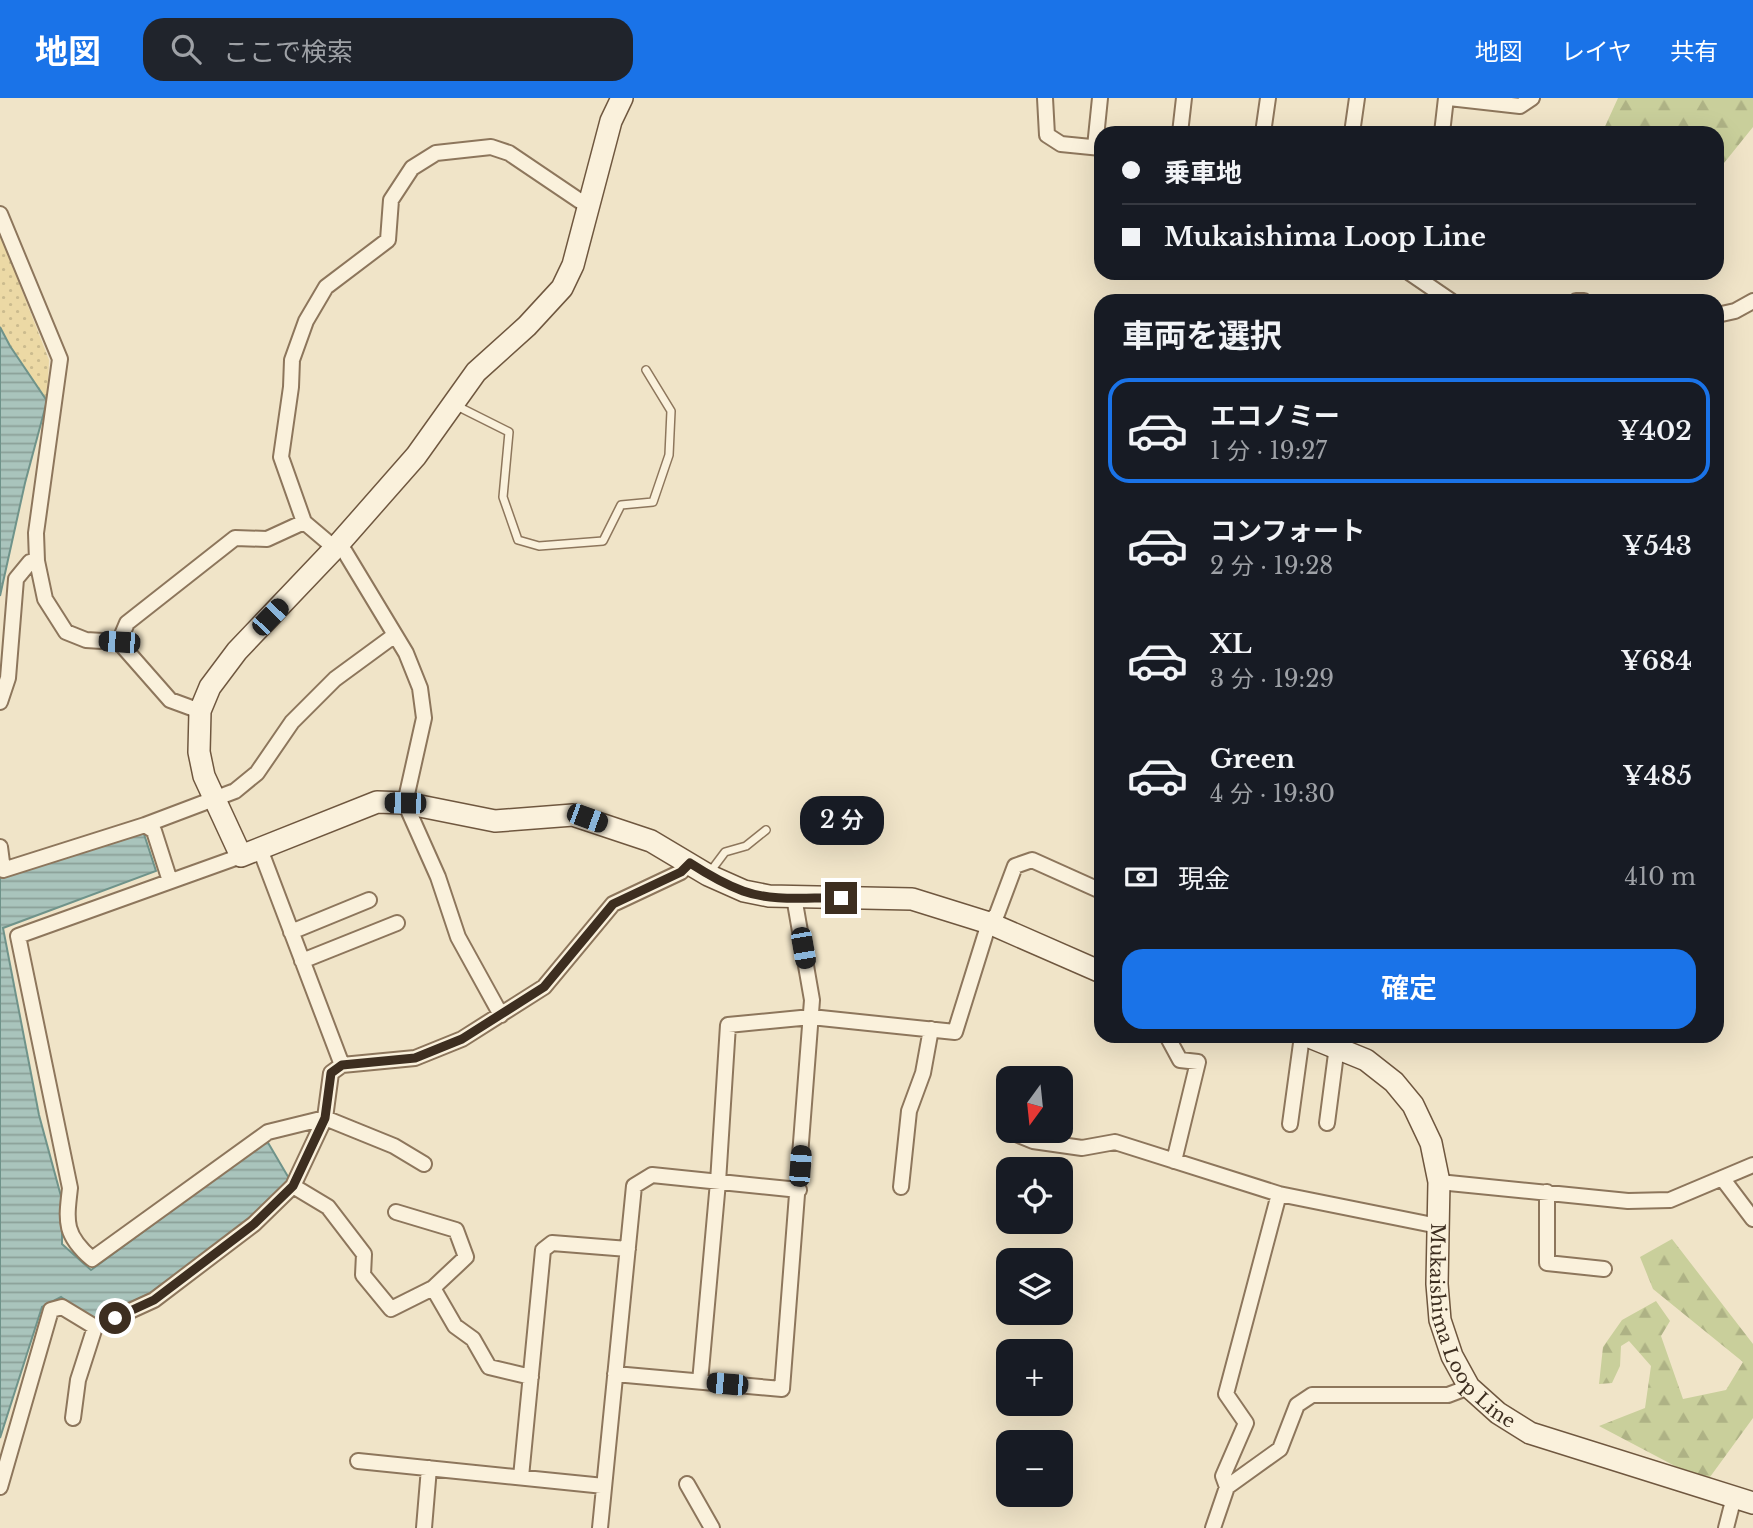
<!DOCTYPE html>
<html lang="ja">
<meta charset="utf-8">
<style>
:root{--surface:#171b24;--page:#20242c;--text:#f1f3f6;--muted:#9ea1a6;--line:#363941;--accent:#1a73e8}
body{margin:0;font-family:"Libre Baskerville","Noto Sans JP",serif;background:var(--page);color:var(--text);height:100vh;display:flex;flex-direction:column;font-size:26px;white-space:nowrap}
*{box-sizing:border-box;margin:0}
p{font-size:23px;color:var(--muted)}
.icon{flex:none;width:38px;height:38px;fill:none;stroke:currentColor;stroke-width:2;stroke-linecap:round;stroke-linejoin:round}
.map{position:relative;flex:1;overflow:hidden}
.side{position:absolute;left:1094px;top:196px;width:630px;height:749px;display:flex;flex-direction:column;background:var(--surface);border-radius:21px;box-shadow:0 7px 28px #0002}
.side>*{flex:none}
.hud{position:absolute;left:1094px;top:28px;width:630px;height:154px;border-radius:21px;box-shadow:0 7px 28px #0002;display:grid;align-content:center;height:154px;padding:0 28px;background:var(--surface)}
.needle{width:46px;rotate:195deg}
.fabs{position:absolute;left:996px;top:968px;display:grid;gap:14px}
.fabs a{display:grid;place-items:center;width:77px;height:77px;border-radius:14px;background:var(--surface);box-shadow:0 7px 28px #0002;font-size:35px}
.end{position:absolute;width:32px;height:32px;margin:-16px;border:9px solid #3d2e20;background:#fff;box-shadow:0 0 0 4px #fff}
.from{border-radius:50%}
.bubble{position:absolute;height:49px;border-radius:21px;background:var(--surface);box-shadow:0 7px 28px #0002;font-size:23px;font-weight:600;line-height:49px;text-align:center}
.car{position:absolute;width:21px;height:42px;margin:-21px -10px;border-radius:9px;box-shadow:0 0 5px 2px #0007;background:linear-gradient(#222 24%,#8ab4d8 0 40%,#222 0 76%,#8ab4d8 0 86%,#222 0)}
.hud b{display:flex;align-items:center;gap:24px;height:66px;font-size:26px}
.hud b+b{border-top:2px solid var(--line)}
.hud i{width:18px;height:18px;background:var(--text)}
ul{padding:0;list-style:none}
li{display:flex;align-items:center;gap:21px;height:105px;margin:0 14px 10px;padding:0 14px;border:4px solid transparent;border-radius:21px}
li div{flex:1}
li b{display:block;font-size:26px}
li em{font-style:normal;font-weight:600}
li.selected{border-color:var(--accent)}
li>.icon{width:63px;height:63px;stroke-width:1.5}
h2{padding:0 28px;font-size:32px;line-height:84px}
.pay{display:flex;align-items:center;gap:18px;height:77px;padding:0 28px;font-size:26px}
.pay p{margin-inline-start:auto}
.action{display:flex;gap:14px;margin-top:auto;padding:14px 28px}
.action a{flex:1;height:80px;border-radius:21px;background:var(--accent);color:#fff;font-size:28px;font-weight:600;line-height:80px;text-align:center}
header{display:flex;align-items:center;gap:42px;box-sizing:border-box;height:98px;padding:0 35px;background:var(--accent);color:#fff}
header strong{font-size:33px}
nav{display:flex;gap:38px;margin-inline-start:auto;font-size:24px}
.search{width:490px;height:63px;background:var(--page);display:flex;align-items:center;gap:18px;box-sizing:border-box;padding:0 24px;border-radius:21px;color:var(--muted);font-size:26px}
.map>svg:first-child{display:block}
.forest{fill:url(#forest-firs)}
.sand{fill:url(#sand-dots)}
.water{fill:url(#water-rules);stroke:#6f938a;stroke-width:2}
.lines{fill:none;stroke-linecap:round;stroke-linejoin:round}
.service-casing{stroke:#8d765c;stroke-width:10}
.minor-casing{stroke:#8d765c;stroke-width:18}
.secondary-casing{stroke:#6f573f;stroke-width:24}
.service{stroke:#faf1dc;stroke-width:7}
.minor{stroke:#faf1dc;stroke-width:14}
.secondary{stroke:#faf1dc;stroke-width:21}
.route{stroke:#3d2e20;stroke-width:9}
.labels{text-anchor:middle;stroke-width:5;stroke-linejoin:round;paint-order:stroke}
.street-label{font-size:19px;fill:#3d2e20;stroke:#f7eed8}
</style>
<header>
<strong>地図</strong>
<div class="search"><svg class="icon" aria-label="search" viewBox="0 0 24 24"><circle cx="10" cy="10" r="6"/><path d="M15 15l6 6"/></svg>ここで検索</div>
<nav><a>地図</a><a>レイヤ</a><a>共有</a></nav>
</header>
<div class="map">
<svg width="1753" height="1430" viewBox="0 0 1753 1430">
<defs>
<pattern id="forest-firs" width="22" height="20" patternUnits="userSpaceOnUse" patternTransform="scale(1.75)"><rect width="22" height="20" fill="#c9cf9b"/><path d="M5 1l3.5 6h-7zM16 11l3.5 6h-7z" fill="#aeb285"/></pattern>
<pattern id="sand-dots" width="8" height="8" patternUnits="userSpaceOnUse" patternTransform="scale(1.75)"><rect width="8" height="8" fill="#ecd9a5"/><path d="M2 2h.1M6 6h.1" fill="none" stroke="#cbbb8e" stroke-width="1.8" stroke-linecap="round"/></pattern>
<pattern id="water-rules" width="6" height="5" patternUnits="userSpaceOnUse" patternTransform="scale(1.75)"><rect width="6" height="5" fill="#a9c4bc"/><path d="M0 2.5h6" fill="none" stroke="#8ba098"/></pattern>
</defs>
<rect width="100%" height="100%" fill="#f0e4c8"/>
<path class="forest" d="M1618 0H1753V29L1724 65 1717 70V35H1602Z
M1672 1141 1753 1246V1320L1710 1379 1692 1377 1599 1328 1645 1310 1651 1268 1629 1243 1621 1248 1620 1268 1612 1285 1599 1286 1603 1249 1622 1222 1656 1203 1670 1223 1661 1238 1683 1301 1726 1292 1743 1264 1653 1191 1640 1159Z"/>
<path class="sand" d="M0 136 49 262 47 303 10 248 0 229Z"/>
<path class="water" d="M0 229 10 248 47 303 25 385 0 498Z
M143 733 156 773 3 830 39 1017 62 1102V1146L91 1172 267 1043 290 1082 248 1123 149 1196 93 1222 61 1199 42 1209 0 1340V780Z"/>
<g class="lines">
<defs>
<path id="service" d="M457 308 509 334 503 399 518 442 539 448 603 443 621 407 653 404 669 357 671 313 646 272
M710 774 725 754 746 748 766 732"/>
<path id="minor" d="M1045 0 1047 37 1061 46 1101 50
M1449 0 1520 8 1532 0
M1180 35 1184 0
M1263 35 1268 0
M1352 35 1357 0
M1442 35 1446 0
M1095 49 1100 0
M0 116 60 261 36 435 37 463 45 501 66 534 86 542 119 544 170 602 200 613
M1410 175 1451 203
M1576 203H1584
M1717 217 1735 213 1753 203
M119 544 127 525 235 440 267 441 304 424
M0 604 8 580 16 481 30 464 37 463
M145 727 235 693 257 675 292 624 335 581 395 537
M0 749 3 772 145 727 154 733 170 783
M260 751 342 967
M241 758 18 838 70 1090C66 1124 64 1137 92 1161L268 1034 325 1020 394 1048 424 1066
M291 834 369 802
M302 863 397 825
M501 917 458 839 438 779 405 705 424 620 420 590 406 555 345 454 330 446 304 424 281 359 291 289 292 262 306 223 326 189 388 142 391 102 412 70 436 55 491 49 509 55 580 103 588 105
M1167 938 1180 962 1198 964 1174 1063
M1327 1025 1337 948
M1290 1026 1302 938
M1011 1034 1033 1043 1082 1050 1115 1044 1279 1096 1438 1128
M1722 1080 1753 1121
M1439 1084 1628 1103 1670 1102 1753 1067
M293 1088 328 1109 364 1156 363 1177 391 1211 433 1190 466 1159 456 1132 396 1114
M901 1089 909 1013 923 975 931 931
M1547 1094V1165L1604 1171
M433 1190 455 1228 473 1241 489 1269 531 1279
M615 1276 782 1291 812 902 794 799
M700 1284 718 1084 728 927 811 919 955 934 989 825 997 816 1015 768 1032 762 1101 793
M73 1320 78 1282 95 1229
M358 1363 604 1388
M521 1379 543 1152 552 1145 628 1151
M687 1386 712 1430
M0 1389 51 1212 62 1209 95 1229 154 1202 254 1126 293 1088 325 1020 331 975 342 967 415 960 462 941 544 889 613 806 681 774 690 765
M1227 1389 1223 1378 1246 1325 1226 1296 1279 1096
M424 1430 429 1370
M600 1430 634 1088 652 1077 799 1092
M1213 1430 1227 1389 1280 1351 1297 1307 1312 1297H1448L1469 1289
M1726 1430 1734 1399"/>
<g id="secondary">
<path d="M622 0 611 23 573 167 562 190 527 228 476 274 416 358 336 449 237 553 210 589 200 613 199 654 204 678 241 758 377 704 405 705 495 723 573 717 651 743 708 777 744 793 769 798 912 801 989 825 1101 874"/>
<path id="s1" d="M1307 938 1366 962 1394 984 1413 1007 1431 1045 1439 1084 1437 1186 1440 1222 1452 1258 1469 1289 1498 1315 1530 1335 1753 1405"/>
</g>
</defs>
<use href="#service" class="service-casing"/>
<use href="#minor" class="minor-casing"/>
<use href="#secondary" class="secondary-casing"/>
<use href="#service" class="service"/>
<use href="#minor" class="minor"/>
<use href="#secondary" class="secondary"/>
</g>
<g class="lines">
<path class="route" d="M115 1220 154 1202 254 1126 293 1088 325 1020 331 975 342 967 415 960 462 941 544 889 613 806 681 774 690 765C707 776 724 786 743 793 773 804 810 799 841 800"/>
</g>
<g class="labels">
<g class="street-label">
<text dy="7" stroke="none"><textPath href="#s1" startOffset="366">Mukaishima Loop Line</textPath></text>
</g>
</g>
</svg>
<div class="fabs">
<a><svg class="needle" viewBox="-14 -14 28 28"><path d="M0-13l5 13h-10z" fill="#e53935"/><path d="M0 13l5-13h-10z" fill="#9ea1a6"/></svg></a>
<a><svg class="icon" aria-label="locate" viewBox="0 0 24 24"><circle cx="12" cy="12" r="6"/><path d="M12 2v4M12 18v4M2 12h4M18 12h4"/></svg></a>
<a><svg class="icon" aria-label="layers" viewBox="0 0 24 24"><path d="M12 4l9 5-9 5-9-5zM3 14l9 5 9-5"/></svg></a>
<a>+</a>
<a>−</a>
</div>
<i class="end from" style="left:115px;top:1220px"></i>
<i class="end" style="left:841px;top:800px"></i>
<div class="bubble" style="left:800px;top:698px;width:84px">2 分</div>
<i class="car" style="left:270px;top:519px;rotate:44deg"></i>
<i class="car" style="left:119px;top:544px;rotate:274deg"></i>
<i class="car" style="left:405px;top:705px;rotate:271deg"></i>
<i class="car" style="left:587px;top:720px;rotate:110deg"></i>
<i class="car" style="left:803px;top:850px;rotate:170deg"></i>
<i class="car" style="left:800px;top:1068px;rotate:4deg"></i>
<i class="car" style="left:727px;top:1286px;rotate:275deg"></i>
<div class="hud">
<b><i class="from"></i>乗車地</b>
<b><i></i>Mukaishima Loop Line</b>
</div>
<section class="side">
<h2>車両を選択</h2>
<ul>
<li class="selected"><svg class="icon" aria-label="car" viewBox="0 0 24 24"><path d="M5 17H2v-5l4-1 3-4h7l3 4 3 1v5h-3M9 17h6M6 11h13"/><circle cx="7" cy="17" r="2"/><circle cx="17" cy="17" r="2"/></svg><div><b>エコノミー</b><p>1 分 · 19:27</p></div><em>¥402</em></li>
<li><svg class="icon" aria-label="car" viewBox="0 0 24 24"><path d="M5 17H2v-5l4-1 3-4h7l3 4 3 1v5h-3M9 17h6M6 11h13"/><circle cx="7" cy="17" r="2"/><circle cx="17" cy="17" r="2"/></svg><div><b>コンフォート</b><p>2 分 · 19:28</p></div><em>¥543</em></li>
<li><svg class="icon" aria-label="car" viewBox="0 0 24 24"><path d="M5 17H2v-5l4-1 3-4h7l3 4 3 1v5h-3M9 17h6M6 11h13"/><circle cx="7" cy="17" r="2"/><circle cx="17" cy="17" r="2"/></svg><div><b>XL</b><p>3 分 · 19:29</p></div><em>¥684</em></li>
<li><svg class="icon" aria-label="car" viewBox="0 0 24 24"><path d="M5 17H2v-5l4-1 3-4h7l3 4 3 1v5h-3M9 17h6M6 11h13"/><circle cx="7" cy="17" r="2"/><circle cx="17" cy="17" r="2"/></svg><div><b>Green</b><p>4 分 · 19:30</p></div><em>¥485</em></li>
</ul>
<div class="pay"><svg class="icon" aria-label="cash" viewBox="0 0 24 24"><path d="M3 7h18v10H3z"/><circle cx="12" cy="12" r="2"/></svg>現金<p>410 m</p></div>
<div class="action"><a>確定</a></div>
</section>
</div>
